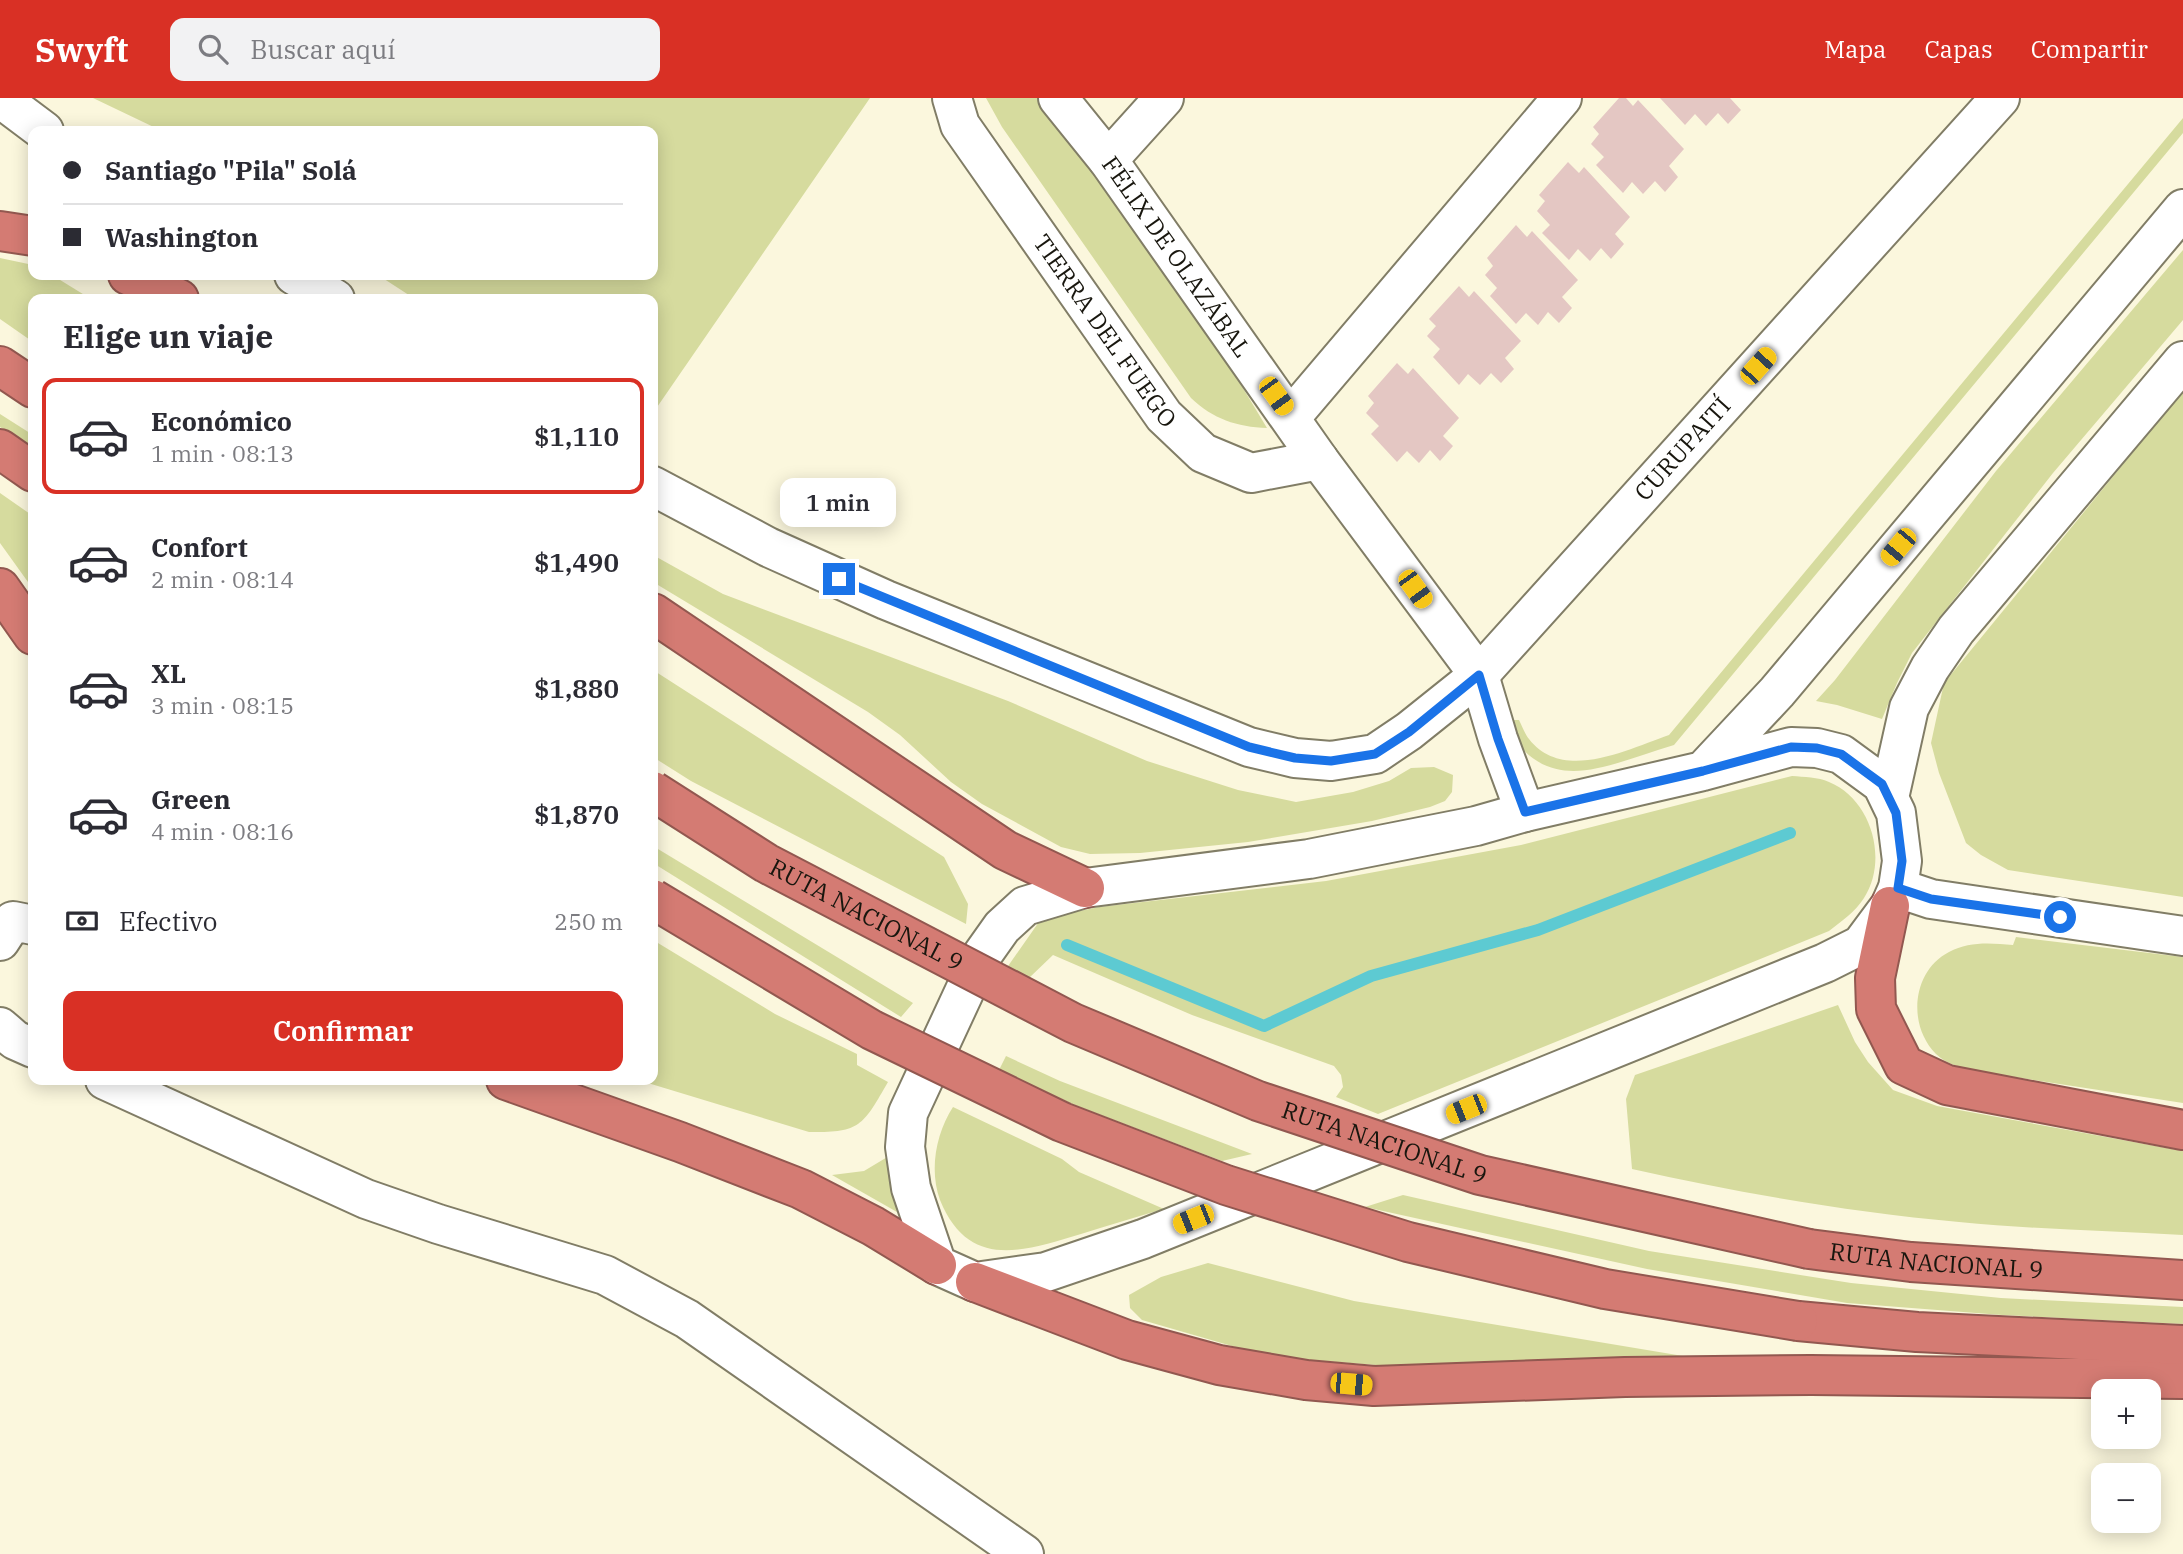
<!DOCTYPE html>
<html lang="es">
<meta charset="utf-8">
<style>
:root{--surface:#fff;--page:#f2f2f3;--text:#2b2b33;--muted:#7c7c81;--line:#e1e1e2;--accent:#d93025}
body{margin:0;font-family:"IBM Plex Serif",serif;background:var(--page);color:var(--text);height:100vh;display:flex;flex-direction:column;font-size:26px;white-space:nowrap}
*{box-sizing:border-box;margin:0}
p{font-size:23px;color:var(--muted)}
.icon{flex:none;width:38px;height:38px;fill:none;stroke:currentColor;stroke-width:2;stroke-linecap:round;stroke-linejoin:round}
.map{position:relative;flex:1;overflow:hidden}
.sheet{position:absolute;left:28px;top:196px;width:630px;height:791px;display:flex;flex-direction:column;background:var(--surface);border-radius:14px;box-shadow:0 4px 18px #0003}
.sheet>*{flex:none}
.hud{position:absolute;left:28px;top:28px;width:630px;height:154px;border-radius:14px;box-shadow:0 4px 18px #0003;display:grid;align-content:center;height:154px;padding:0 35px;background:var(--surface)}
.buttons{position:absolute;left:2091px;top:1281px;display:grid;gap:14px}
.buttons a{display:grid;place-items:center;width:70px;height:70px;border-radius:14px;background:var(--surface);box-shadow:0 4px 18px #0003;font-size:35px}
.end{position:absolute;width:32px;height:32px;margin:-16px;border:9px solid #1a73e8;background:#fff;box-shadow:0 0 0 4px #fff}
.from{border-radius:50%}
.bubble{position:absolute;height:49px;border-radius:14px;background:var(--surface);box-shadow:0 4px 18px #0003;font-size:23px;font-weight:600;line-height:49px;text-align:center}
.car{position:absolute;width:21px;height:42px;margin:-21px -10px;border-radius:9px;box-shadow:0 0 5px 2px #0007;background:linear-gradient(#f5c518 24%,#345 0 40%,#f5c518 0 76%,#345 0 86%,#f5c518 0)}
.hud b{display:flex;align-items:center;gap:24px;height:66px;font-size:26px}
.hud b+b{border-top:2px solid var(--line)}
.hud i{width:18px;height:18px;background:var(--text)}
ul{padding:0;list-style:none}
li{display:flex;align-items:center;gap:21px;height:116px;margin:0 14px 10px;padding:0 21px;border:4px solid transparent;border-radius:14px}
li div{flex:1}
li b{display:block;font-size:26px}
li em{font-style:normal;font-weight:600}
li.current{border-color:var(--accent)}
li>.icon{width:63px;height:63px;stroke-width:1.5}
h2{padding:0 35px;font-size:32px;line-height:84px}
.pay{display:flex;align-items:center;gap:18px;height:77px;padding:0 35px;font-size:26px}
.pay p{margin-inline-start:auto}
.action{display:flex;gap:14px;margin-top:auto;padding:14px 35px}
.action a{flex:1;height:80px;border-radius:14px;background:var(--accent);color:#fff;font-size:28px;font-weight:600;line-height:80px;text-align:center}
header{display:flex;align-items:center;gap:42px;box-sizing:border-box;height:98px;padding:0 35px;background:var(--accent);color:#fff}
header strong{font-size:33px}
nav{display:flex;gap:38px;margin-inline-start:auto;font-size:24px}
.search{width:490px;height:63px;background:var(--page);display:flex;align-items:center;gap:18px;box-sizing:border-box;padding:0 24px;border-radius:14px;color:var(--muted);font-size:26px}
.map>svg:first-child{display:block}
.green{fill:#d6db9e}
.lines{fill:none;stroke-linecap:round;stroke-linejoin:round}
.stream{stroke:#5dcad2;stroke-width:12}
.building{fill:#e4c7c3}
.minor-casing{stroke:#817d66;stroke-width:42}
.secondary-casing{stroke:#817d66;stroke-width:42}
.motorway-casing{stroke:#925850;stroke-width:42}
.minor{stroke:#fff;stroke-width:38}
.secondary{stroke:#fff;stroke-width:38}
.motorway{stroke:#d47b73;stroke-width:38}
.motorway-bridge-casing{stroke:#925850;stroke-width:42;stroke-linecap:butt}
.motorway-bridge{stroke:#d47b73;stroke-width:38}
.route{stroke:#1a73e8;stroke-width:9}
.labels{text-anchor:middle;stroke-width:5;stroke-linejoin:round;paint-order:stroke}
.street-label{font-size:24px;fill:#18160e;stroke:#fbf7dd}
</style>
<header>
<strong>Swyft</strong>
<div class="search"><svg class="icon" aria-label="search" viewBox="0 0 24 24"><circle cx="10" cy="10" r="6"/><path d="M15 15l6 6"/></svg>Buscar aquí</div>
<nav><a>Mapa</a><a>Capas</a><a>Compartir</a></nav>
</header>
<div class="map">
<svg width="2183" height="1456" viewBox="0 0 2183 1456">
<rect width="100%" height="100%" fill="#fbf7dd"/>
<path class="green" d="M93 0H870L653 315V201H415L378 177H653V33H162Z
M986 0H1040L1214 242 1267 330C1237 329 1213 321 1191 300L1002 29Z
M2183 20V35L1674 647C1606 667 1544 704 1503 622H1519C1522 628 1525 636 1529 641 1563 685 1628 651 1669 637Z
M2183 152V222L2053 375 1912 555 1897 585 1882 621 1837 607 1816 603 1835 582 1996 373Z
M0 160 33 167V177H52L91 201H33V244L0 221Z
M2183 293V799L2008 772 1981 757 1966 745 1939 675 1931 645 1944 585Z
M0 316 33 337V351L0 329Z
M0 395 33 418V491L0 445Z
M653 457 723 496 1008 603 1147 663 1238 692 1296 704 1353 694 1389 683 1411 670 1434 669 1453 677 1452 694 1445 703 1430 709 1372 723 1248 744 1140 755 1090 756 1061 749 982 706 951 684 900 637 868 614 653 484Z
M653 572 944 759 968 806 966 826 691 683 653 659Z
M1792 678C1804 679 1818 679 1829 684 1871 701 1889 761 1864 800 1855 814 1842 823 1829 833L1378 1016 1336 999 1343 989 1341 977 1334 968 1192 917 1053 857 1029 880 1006 871 1041 821 1099 809 1326 783 1521 747Z
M653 748 913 905 901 919 653 765Z
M2016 839 2183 859V1005L1969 972C1957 968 1945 965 1936 956 1907 927 1912 873 1949 854 1969 843 1991 845 2013 847Z
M653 842 775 916 857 956V967L888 984C863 1027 861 1035 809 1034L638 982H653Z
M1838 907 1855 944 1868 964 1893 992 1937 1008 2183 1053V1137C2108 1133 2033 1131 1959 1124 1849 1114 1739 1095 1632 1071L1626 1001 1635 977Z
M1006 958 1060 983 1252 1056 1222 1063 1077 1008 999 972Z
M953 1009 1062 1061 1079 1074 1164 1111C1136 1119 1109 1127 1081 1136 1024 1153 969 1173 940 1102 929 1072 936 1035 953 1009Z
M894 1055V1073L890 1082 897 1114 832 1077 864 1073Z
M1403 1097 1649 1153 1851 1185 2001 1200 2183 1209V1226L2002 1217 1847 1205 1647 1171 1365 1109Z
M1208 1165 1354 1203 1695 1260 1456 1273 1270 1259 1142 1222 1130 1210 1129 1197 1161 1179Z"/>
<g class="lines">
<path class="stream" d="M1067 847 1264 928 1371 878 1538 832 1790 735"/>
</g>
<path class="building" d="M1619 0H1626L1633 8 1638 2 1684 51 1669 68 1678 79 1665 94 1655 83 1643 96 1632 84 1623 95 1596 67 1604 59 1591 46 1599 36 1593 29Z
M1660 0H1730L1741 12 1728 26 1718 15 1706 28 1695 16 1685 27Z
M1568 64 1579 75 1584 69 1630 119 1615 136 1624 146 1611 161 1601 150 1590 163 1578 151 1569 162 1542 135 1550 127 1537 113 1545 103 1539 97Z
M1516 127 1527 139 1532 133 1578 182 1562 199 1572 210 1559 225 1548 214 1538 227 1526 215 1516 226 1490 198 1497 190 1485 177 1493 168 1487 160Z
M1459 188 1469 199 1474 193 1521 243 1505 260 1514 271 1501 285 1491 275 1480 287 1468 276 1459 287 1433 259 1440 251 1427 238 1436 228 1429 221Z
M1397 265 1408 276 1413 270 1459 320 1443 338 1453 348 1440 363 1430 352 1419 365 1407 353 1397 364 1371 336 1379 328 1366 315 1374 305 1368 298Z"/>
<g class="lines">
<defs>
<g id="minor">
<path d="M0 0 44 33"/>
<path id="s1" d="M952 0 960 27 1164 318 1203 355 1251 375 1319 362"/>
<path id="s2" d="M1058 0 1108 62 1319 362 1479 577 1498 641 1525 714"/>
<path d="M1108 62 1164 0"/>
<path d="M294 177 335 201"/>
<path d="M1291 319 1562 0"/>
<path id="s3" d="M653 388 768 449 886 502 1249 649 1295 660 1331 663 1375 656 1409 633 1479 577 2000 0"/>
<path d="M1898 790 1931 801 2183 838"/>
<path d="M0 843 13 823 33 827"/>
<path d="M0 929 15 942 33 950"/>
<path d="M105 982 366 1101 438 1126 605 1177 687 1221 1024 1456"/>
</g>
<path id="secondary" d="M1791 649 1817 650 1841 656 1882 686 1896 715 1902 763 1898 790 1890 808 1861 847 1825 865 1143 1141 1046 1174 975 1184 937 1167 911 1090 905 1049 908 1015 980 860 1002 829 1025 808 1085 790 1309 761 1476 728 1525 714 1703 673Z
M1703 673 1777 594 2183 111
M1889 700 1909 610 1930 570 1956 532 2183 263"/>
<g id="motorway">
<path d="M0 133 33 138"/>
<path d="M128 177 179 201"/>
<path d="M0 268 33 290"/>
<path d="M0 351 33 374"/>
<path d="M0 490 33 537"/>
<path d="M653 515 1005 752 1085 790"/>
<path d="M1890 808 1875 880 1876 911 1904 967 1947 987 2183 1032"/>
<path d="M506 982 680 1044 801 1091 873 1128 937 1167"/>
<path id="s4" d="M1809 1151 1911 1164 2183 1182"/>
<path d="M975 1184 1127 1242 1219 1267 1306 1282 1374 1288 1625 1279 1811 1277 2183 1281"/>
<path d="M1798 1223 1917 1234 2183 1247"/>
</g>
</defs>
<use href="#minor" class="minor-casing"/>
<use href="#secondary" class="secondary-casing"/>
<use href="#motorway" class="motorway-casing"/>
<use href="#minor" class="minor"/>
<use href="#secondary" class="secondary"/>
<use href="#motorway" class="motorway"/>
<defs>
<g id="motorway-bridge">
<path id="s5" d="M653 693 766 765 1073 925 1258 1003 1480 1077 1809 1151"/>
<path d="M653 801 872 932 1062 1024 1226 1087 1408 1144 1605 1191 1798 1223"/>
</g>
</defs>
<use href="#motorway-bridge" class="motorway-bridge-casing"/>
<use href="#motorway-bridge" class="motorway-bridge"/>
</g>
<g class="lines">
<path class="route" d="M839 481 1249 649 1295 660 1331 663 1375 656 1409 634 1479 577 1498 641 1525 714 1703 673 1791 649 1817 650 1841 656 1882 686 1896 715 1902 763 1898 790 1931 801 2060 819"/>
</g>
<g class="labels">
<g class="street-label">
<text dy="8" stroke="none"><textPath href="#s2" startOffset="198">FÉLIX DE OLAZÁBAL</textPath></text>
<text dy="8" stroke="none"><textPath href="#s1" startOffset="280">TIERRA DEL FUEGO</textPath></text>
<text dy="8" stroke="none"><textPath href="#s3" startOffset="1214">CURUPAITÍ</textPath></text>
<text dy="8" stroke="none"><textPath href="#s5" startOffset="247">RUTA NACIONAL 9</textPath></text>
<text dy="8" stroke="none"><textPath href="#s5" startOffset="814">RUTA NACIONAL 9</textPath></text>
<text dy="8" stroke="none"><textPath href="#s4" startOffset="128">RUTA NACIONAL 9</textPath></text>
</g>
</g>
</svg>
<div class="buttons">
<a>+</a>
<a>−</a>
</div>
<i class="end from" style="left:2060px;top:819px"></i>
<i class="end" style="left:839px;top:481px"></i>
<div class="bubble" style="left:780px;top:380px;width:116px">1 min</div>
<i class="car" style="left:1758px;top:268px;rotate:42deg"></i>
<i class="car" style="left:1276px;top:298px;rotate:144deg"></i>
<i class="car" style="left:1898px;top:449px;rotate:220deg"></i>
<i class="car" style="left:1415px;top:491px;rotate:144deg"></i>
<i class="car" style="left:1466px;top:1011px;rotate:248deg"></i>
<i class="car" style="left:1193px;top:1121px;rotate:248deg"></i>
<i class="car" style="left:1351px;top:1286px;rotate:95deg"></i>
<div class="hud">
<b><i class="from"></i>Santiago &quot;Pila&quot; Solá</b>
<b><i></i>Washington</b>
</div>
<section class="sheet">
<h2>Elige un viaje</h2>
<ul>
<li class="current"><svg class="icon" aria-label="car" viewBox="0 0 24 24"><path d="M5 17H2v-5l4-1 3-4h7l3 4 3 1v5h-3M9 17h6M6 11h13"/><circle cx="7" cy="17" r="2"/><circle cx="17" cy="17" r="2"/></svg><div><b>Económico</b><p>1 min · 08:13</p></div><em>$1,110</em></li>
<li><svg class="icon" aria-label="car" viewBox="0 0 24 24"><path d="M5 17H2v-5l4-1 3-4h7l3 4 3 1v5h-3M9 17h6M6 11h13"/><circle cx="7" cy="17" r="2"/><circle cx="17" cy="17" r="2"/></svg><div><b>Confort</b><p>2 min · 08:14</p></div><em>$1,490</em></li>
<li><svg class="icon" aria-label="car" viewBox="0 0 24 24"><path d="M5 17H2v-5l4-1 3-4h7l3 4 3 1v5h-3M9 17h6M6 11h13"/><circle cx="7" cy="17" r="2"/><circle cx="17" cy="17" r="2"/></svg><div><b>XL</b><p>3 min · 08:15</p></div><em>$1,880</em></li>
<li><svg class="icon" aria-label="car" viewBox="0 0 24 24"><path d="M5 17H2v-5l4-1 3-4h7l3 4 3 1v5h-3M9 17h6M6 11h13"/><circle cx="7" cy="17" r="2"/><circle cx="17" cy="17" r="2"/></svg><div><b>Green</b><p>4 min · 08:16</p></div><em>$1,870</em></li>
</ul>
<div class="pay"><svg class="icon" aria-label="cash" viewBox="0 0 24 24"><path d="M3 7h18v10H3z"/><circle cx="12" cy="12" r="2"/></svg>Efectivo<p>250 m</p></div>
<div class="action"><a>Confirmar</a></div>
</section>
</div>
